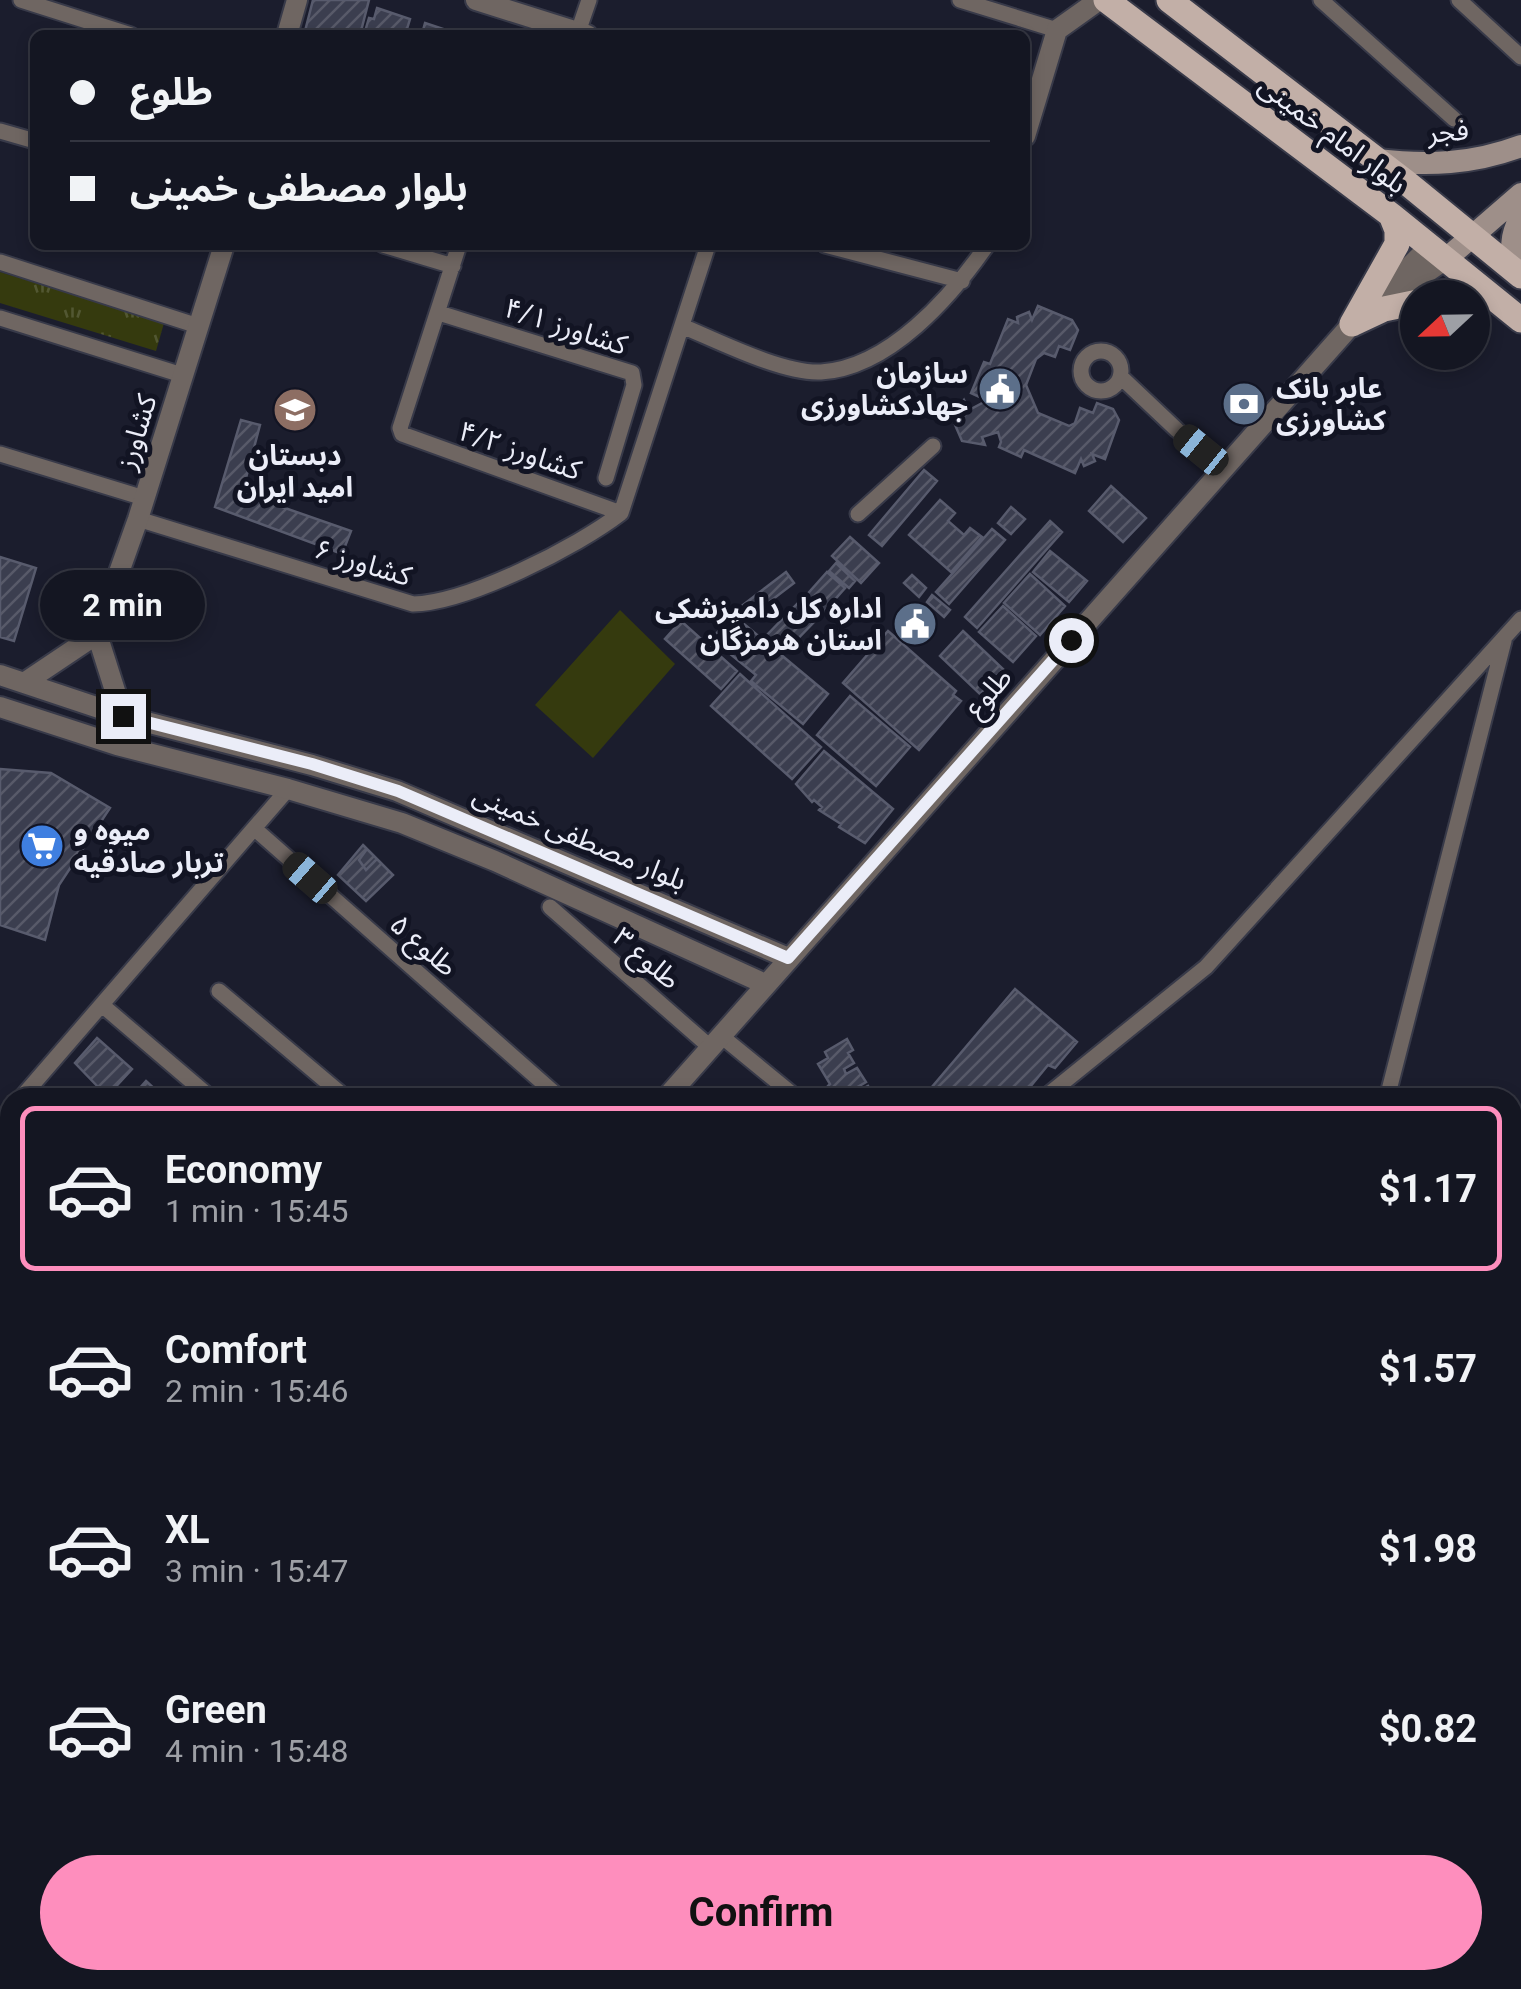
<!DOCTYPE html>
<meta charset="utf-8">
<style>
:root{--surface:#141622;--page:#21232f;--text:#f1f3f6;--muted:#9d9fa5;--line:#333540;--accent:#fe8ebd}
body{margin:0;font-family:Roboto,"Noto Sans Arabic",sans-serif;background:var(--page);color:var(--text);height:100vh;display:flex;flex-direction:column;font-size:38px;white-space:nowrap}
*{box-sizing:border-box;margin:0}
p{font-size:32px;color:var(--muted)}
.icon{flex:none;width:55px;height:55px;fill:none;stroke:currentColor;stroke-width:2;stroke-linecap:round;stroke-linejoin:round}
.map{position:relative;flex:1;overflow:hidden}
.drawer{position:absolute;left:0px;top:1088px;width:1522px;height:902px;display:flex;flex-direction:column;background:var(--surface);border-radius:30px 30px 0 0;box-shadow:0 5px 15px #0003,0 0 0 2px var(--line)}
.drawer>*{flex:none}
.banner{position:absolute;left:30px;top:30px;width:1000px;height:220px;border-radius:15px;box-shadow:0 5px 15px #0003,0 0 0 2px var(--line);display:grid;align-content:center;height:220px;padding:0 40px;background:var(--surface)}
.needle{width:65px;rotate:248deg}
.tools{position:absolute;left:1400px;top:280px;display:grid;gap:20px}
.tools a{display:grid;place-items:center;width:90px;height:90px;border-radius:50%;background:var(--surface);box-shadow:0 5px 15px #0003,0 0 0 2px var(--line);font-size:50px}
.end{position:absolute;width:45px;height:45px;margin:-22px;border:12px solid #ebedf8;background:#111;box-shadow:0 0 0 5px #111}
.from{border-radius:50%}
.bubble{position:absolute;height:70px;border-radius:35px;background:var(--surface);box-shadow:0 5px 15px #0003,0 0 0 2px var(--line);font-size:32px;font-weight:700;line-height:70px;text-align:center}
.car{position:absolute;width:30px;height:60px;margin:-30px -15px;border-radius:12px;box-shadow:0 0 8px 2px #0007;background:linear-gradient(#222 24%,#8ab4d8 0 40%,#222 0 76%,#8ab4d8 0 86%,#222 0)}
.banner b{display:flex;align-items:center;gap:35px;height:95px;font-size:38px}
.banner b+b{border-top:2px solid var(--line)}
.banner i{width:25px;height:25px;background:var(--text)}
ul{padding:18px 0 0;list-style:none}
li{display:flex;align-items:center;gap:30px;height:165px;margin:0 20px 15px;padding:0 20px;border:5px solid transparent;border-radius:15px}
li div{flex:1}
li b{display:block;font-size:38px}
li em{font-style:normal;font-weight:700}
li.current{border-color:var(--accent)}
li>.icon{width:90px;height:90px;stroke-width:1.5}
.cta{display:flex;gap:20px;margin-top:auto;padding:20px 40px}
.cta a{flex:1;height:115px;border-radius:60px;background:var(--accent);color:#111;font-size:40px;font-weight:700;line-height:115px;text-align:center}
.map>svg:first-child{display:block}
.grass{fill:url(#grass-tufts)}
.park{fill:#353a0e}
.building{fill:url(#building-hatch);stroke:#585b6d;stroke-width:2.5}
.lines{fill:none;stroke-linecap:round;stroke-linejoin:round}
.minor-casing{stroke:#383a49;stroke-width:19}
.tertiary-casing{stroke:#383a49;stroke-width:24}
.secondary-casing{stroke:#383a49;stroke-width:26}
.primary-casing{stroke:#383a49;stroke-width:29}
.minor{stroke:#6f6662;stroke-width:15}
.tertiary{stroke:#6f6662;stroke-width:20}
.secondary{stroke:#9e8f89;stroke-width:22}
.primary{stroke:#c2afa7;stroke-width:25}
.route{stroke:#ebedf8;stroke-width:12}
.labels{text-anchor:middle;stroke-width:10;stroke-linejoin:round;paint-order:stroke}
.street-label{font-size:28px;fill:#ebedf8;stroke:#121423}
.poi-label{font-size:28px;font-weight:bold;fill:#ebedf8;stroke:#121423;text-anchor:end}
</style>
<div class="map">
<svg width="1521" height="1989" viewBox="0 0 1521 1989">
<defs>
<pattern id="grass-tufts" width="24" height="20" patternUnits="userSpaceOnUse" patternTransform="scale(2.5)"><rect width="24" height="20" fill="#353a0e"/><path d="M3 7l-1-3M5 7V3M7 7l1-3M15 17l-1-3M17 17v-4M19 17l1-3" fill="none" stroke="#525732"/></pattern>
<pattern id="building-hatch" width="6" height="6" patternUnits="userSpaceOnUse" patternTransform="scale(2.5)"><rect width="6" height="6" fill="#3b3e4f"/><path d="M-1 1l2-2M0 6l6-6M5 7l2-2" fill="none" stroke="#585a69"/></pattern>
</defs>
<rect width="100%" height="100%" fill="#1b1d2d"/>
<path class="grass" d="M0 272 164 323 156 351 0 303Z"/>
<path class="park" d="M620 610 675 664 593 758 535 705Z"/>
<path class="building" d="M313 0H369L360 35H304Z
M377 8 410 19 407 29 411 31 410 35H364L369 18 374 19Z
M425 23 458 34V35H416L422 34Z
M1038 306 1072 320 1078 330 1070 350 1059 346 1055 357 1044 353 1036 359 1026 385 1038 413 1069 426 1075 423 1080 408 1093 413 1097 403 1113 409 1119 420 1105 459 1092 454 1095 461 1084 466 1081 459 1075 473 1024 450 1021 457 999 447 1001 442 998 432 982 437 985 445 962 441 952 418 964 400 969 410 984 402 982 398 971 393 984 362 990 364 1008 319 1018 323 1017 317 1029 312 1032 320Z
M241 420 260 425 242 493 351 531 342 554 215 507Z
M924 470 937 481 882 546 869 535Z
M1111 486 1146 518 1123 542 1089 511Z
M940 500 955 513 948 521 964 535 970 528 982 537 951 572 909 535Z
M1011 507 1025 519 1011 534 998 523Z
M1050 521 1062 532 977 628 965 617Z
M992 529 1005 540 949 604 936 592Z
M850 537 879 563 861 583 832 556Z
M1050 551 1087 581 1069 602 1033 572Z
M0 557 36 568 14 641 0 637Z
M836 563 855 581 849 588 829 571Z
M786 572 794 583 747 619 739 608Z
M827 572 845 588 822 614 804 598Z
M1030 574 1065 606 1040 635 1004 603Z
M912 575 926 588 919 597 904 583Z
M932 595 950 610 944 617 927 602Z
M797 604 815 621 785 652 767 635Z
M1003 606 1036 636 1013 662 979 632Z
M732 614 828 694 803 724 751 681 756 675 712 639Z
M681 621 737 671 721 689 665 639Z
M888 631 956 691 953 695 961 701 919 750 843 683Z
M963 631 1003 669 980 694 940 656Z
M740 674 821 747 792 779 711 706Z
M850 696 910 747 876 786 817 735Z
M824 751 893 809 865 843 839 827 841 824 819 810 822 807 814 800 812 802 796 784Z
M0 769 51 773 110 808 59 885 45 940 0 925Z
M363 845 393 875 366 901 338 875Z
M367 849 377 859 366 870 359 860Z
M1015 989 1077 1042 1055 1068 1048 1065 1021 1098H944L932 1087Z
M97 1038 132 1069 110 1093 105 1088 102 1091 75 1063Z
M847 1039 853 1050 848 1053 854 1063 844 1069 846 1074 857 1068 866 1082 856 1088 858 1091 868 1086 875 1098H835L828 1086 830 1084 818 1064 828 1058 825 1052Z
M146 1081 159 1093 161 1098H131Z
M0 1160 10 1171 9 1210 3 1205 0 1207Z
M1 1246 10 1254V1296L6 1299 0 1293Z
M10 1408V1429L7 1430 0 1425V1414Z
M10 1558V1658L0 1649V1570Z
M0 1676 10 1685 7 1698 10 1701V1759L0 1771Z
M945 1980H1119L1109 1989H954Z
M1028 1980H1073L1082 1989H1020Z
M1169 1980H1231L1233 1981 1225 1989H1177Z"/>
<g class="lines">
<defs>
<path id="minor" d="M21 0 131 35
M960 0 1057 30
M1321 0 1454 119
M1459 0 1521 57
M578 32 589 0
M0 131 35 141
M383 245 453 266
M459 245 400 428 402 434 621 513
M825 245 962 281
M0 262 198 326
M439 313 632 373 634 385 606 478
M0 318 182 375
M682 326C718 341 783 374 821 372 889 368 951 297 987 245
M1081 371a20 20 0 1 1 40 0a20 20 0 1 1-40 0Z
M1121 377 1177 430 1225 469
M0 454 144 498
M858 514 933 446
M138 519 413 604C467 603 577 547 621 513L708 245
M255 829 560 1098
M550 907 710 1047
M219 991 346 1098
M102 1005 211 1098
M720 1035 797 1098
M21 1098 288 789
M1044 1098 1206 967 1521 619
M1387 1098 1504 641
M0 1122 10 1110
M0 1330 10 1339
M1512 1498 1521 1505
M0 1540 10 1529
M1512 1561 1521 1555
M1512 1576 1521 1579
M0 1668 10 1676
M1512 1756 1521 1770
M1512 1888 1521 1902
M257 1980 263 1989
M194 1989 202 1980
M375 1989 392 1980"/>
<path id="tertiary" d="M476 0 587 35
M287 35 297 0
M1025 136 1057 30 1099 0
M1391 297 1446 259
M0 675 123 716 312 765 397 791 788 958
M24 683 97 634
M0 707 117 745 288 789 402 823 495 861 765 984
M123 716 97 634 138 519 224 245
M666 1098 1352 324 1430 246
M0 1848 10 1837
M905 1980 915 1989"/>
<path id="secondary" d="M1377 160C1428 166 1473 164 1521 146
M1521 216C1511 235 1508 251 1521 268
M1446 259 1521 194
M1512 1960 1521 1956
M1453 1989 1471 1980
M1518 1989 1521 1988"/>
<path id="primary" d="M1106 0 1391 215 1521 320
M1169 0 1407 183 1521 276
M1352 324 1397 244V230L1391 215
M1352 324 1384 309 1418 302"/>
</defs>
<use href="#minor" class="minor-casing"/>
<use href="#tertiary" class="tertiary-casing"/>
<use href="#secondary" class="secondary-casing"/>
<use href="#primary" class="primary-casing"/>
<use href="#minor" class="minor"/>
<use href="#tertiary" class="tertiary"/>
<use href="#secondary" class="secondary"/>
<use href="#primary" class="primary"/>
</g>
<g class="lines">
<path class="route" d="M123 716 312 764 398 791 788 958 1071 640"/>
</g>
<defs>
<symbol id="civic-disc" viewBox="-11 -11 22 22"><circle r="9.5" fill="#5c6f8a" stroke="#121423"/><path d="M-.6-6.5H3V-4.5H.6V-3L4-1V1h2V6H-6V1h2V-1L-.6-3ZM-1.2 2.5V6h2.4V2.5Z" fill="#fff"/></symbol>
<symbol id="bank-disc" viewBox="-11 -11 22 22"><circle r="9.5" fill="#5c6f8a" stroke="#121423"/><path d="M-6-4H6V4H-6ZM0-2.3a2.3 2.3 0 1 0 0 4.6a2.3 2.3 0 1 0 0-4.6Z" fill="#fff"/></symbol>
<symbol id="school-disc" viewBox="-11 -11 22 22"><circle r="9.5" fill="#8d6e63" stroke="#121423"/><path d="M0-5L7-2L0 1L-7-2ZM-4 1L0 2.5L4 1V4Q0 6-4 4Z" fill="#fff"/></symbol>
<symbol id="supermarket-disc" viewBox="-11 -11 22 22"><circle r="9.5" fill="#3f7fe0" stroke="#121423"/><path d="M-6-5.5h2.5l.6 2H6L4.5 2H-2.5L-4.4-4H-6ZM-1.5 3.2a1.3 1.3 0 1 0 .1 0ZM3 3.2a1.3 1.3 0 1 0 .1 0Z" fill="#fff"/></symbol>
</defs>
<g fill-rule="evenodd">
<use href="#civic-disc" x="975" y="364" width="50" height="50"/>
<use href="#bank-disc" x="1219" y="379" width="50" height="50"/>
<use href="#school-disc" x="270" y="385" width="50" height="50"/>
<use href="#civic-disc" x="890" y="599" width="50" height="50"/>
<use href="#supermarket-disc" x="17" y="821" width="50" height="50"/>
</g>
<g class="labels">
<g class="street-label">
<text transform="translate(1448 131) rotate(-5)" y="10">فجر</text>
<text transform="translate(1333 134) rotate(37)" y="10">بلوار امام خمینی</text>
<text transform="translate(566 326) rotate(18)" y="10">کشاورز ۴/۱</text>
<text transform="translate(136 432) rotate(-73)" y="10">کشاورز</text>
<text transform="translate(520 450) rotate(19)" y="10">کشاورز ۴/۲</text>
<text transform="translate(363 562) rotate(17)" y="10">کشاورز ۶</text>
<text transform="translate(988 692) rotate(-48)" y="10">طلوع</text>
<text transform="translate(580 837) rotate(23)" y="10">بلوار مصطفی خمینی</text>
<text transform="translate(424 945) rotate(41)" y="10">طلوع ۵</text>
<text transform="translate(647 958) rotate(41)" y="10">طلوع ۳</text>
</g>
<g class="poi-label">
<text x="968" y="383">سازمان<tspan x="968" dy="32">جهادکشاورزی</tspan></text>
<text x="1276" y="398" text-anchor="start">عابر بانک<tspan x="1276" dy="32">کشاورزی</tspan></text>
<text x="295" y="465" text-anchor="middle">دبستان<tspan x="295" dy="32">امید ایران</tspan></text>
<text x="882" y="618">اداره کل دامپزشکی<tspan x="882" dy="32">استان هرمزگان</tspan></text>
<text x="74" y="840" text-anchor="start">میوه و<tspan x="74" dy="32">تربار صادقیه</tspan></text>
</g>
</g>
</svg>
<div class="tools">
<a><svg class="needle" viewBox="-14 -14 28 28"><path d="M0-13l5 13h-10z" fill="#e53935"/><path d="M0 13l5-13h-10z" fill="#9d9fa5"/></svg></a>
</div>
<i class="end from" style="left:1071px;top:640px"></i>
<i class="end" style="left:123px;top:716px"></i>
<div class="bubble" style="left:40px;top:570px;width:165px">2 min</div>
<i class="car" style="left:1201px;top:450px;rotate:309deg"></i>
<i class="car" style="left:310px;top:878px;rotate:311deg"></i>
<div class="banner">
<b><i class="from"></i>طلوع</b>
<b><i></i>بلوار مصطفی خمینی</b>
</div>
<section class="drawer">
<ul>
<li class="current"><svg class="icon" aria-label="car" viewBox="0 0 24 24"><path d="M5 17H2v-5l4-1 3-4h7l3 4 3 1v5h-3M9 17h6M6 11h13"/><circle cx="7" cy="17" r="2"/><circle cx="17" cy="17" r="2"/></svg><div><b>Economy</b><p>1 min · 15:45</p></div><em>$1.17</em></li>
<li><svg class="icon" aria-label="car" viewBox="0 0 24 24"><path d="M5 17H2v-5l4-1 3-4h7l3 4 3 1v5h-3M9 17h6M6 11h13"/><circle cx="7" cy="17" r="2"/><circle cx="17" cy="17" r="2"/></svg><div><b>Comfort</b><p>2 min · 15:46</p></div><em>$1.57</em></li>
<li><svg class="icon" aria-label="car" viewBox="0 0 24 24"><path d="M5 17H2v-5l4-1 3-4h7l3 4 3 1v5h-3M9 17h6M6 11h13"/><circle cx="7" cy="17" r="2"/><circle cx="17" cy="17" r="2"/></svg><div><b>XL</b><p>3 min · 15:47</p></div><em>$1.98</em></li>
<li><svg class="icon" aria-label="car" viewBox="0 0 24 24"><path d="M5 17H2v-5l4-1 3-4h7l3 4 3 1v5h-3M9 17h6M6 11h13"/><circle cx="7" cy="17" r="2"/><circle cx="17" cy="17" r="2"/></svg><div><b>Green</b><p>4 min · 15:48</p></div><em>$0.82</em></li>
</ul>
<div class="cta"><a>Confirm</a></div>
</section>
</div>
